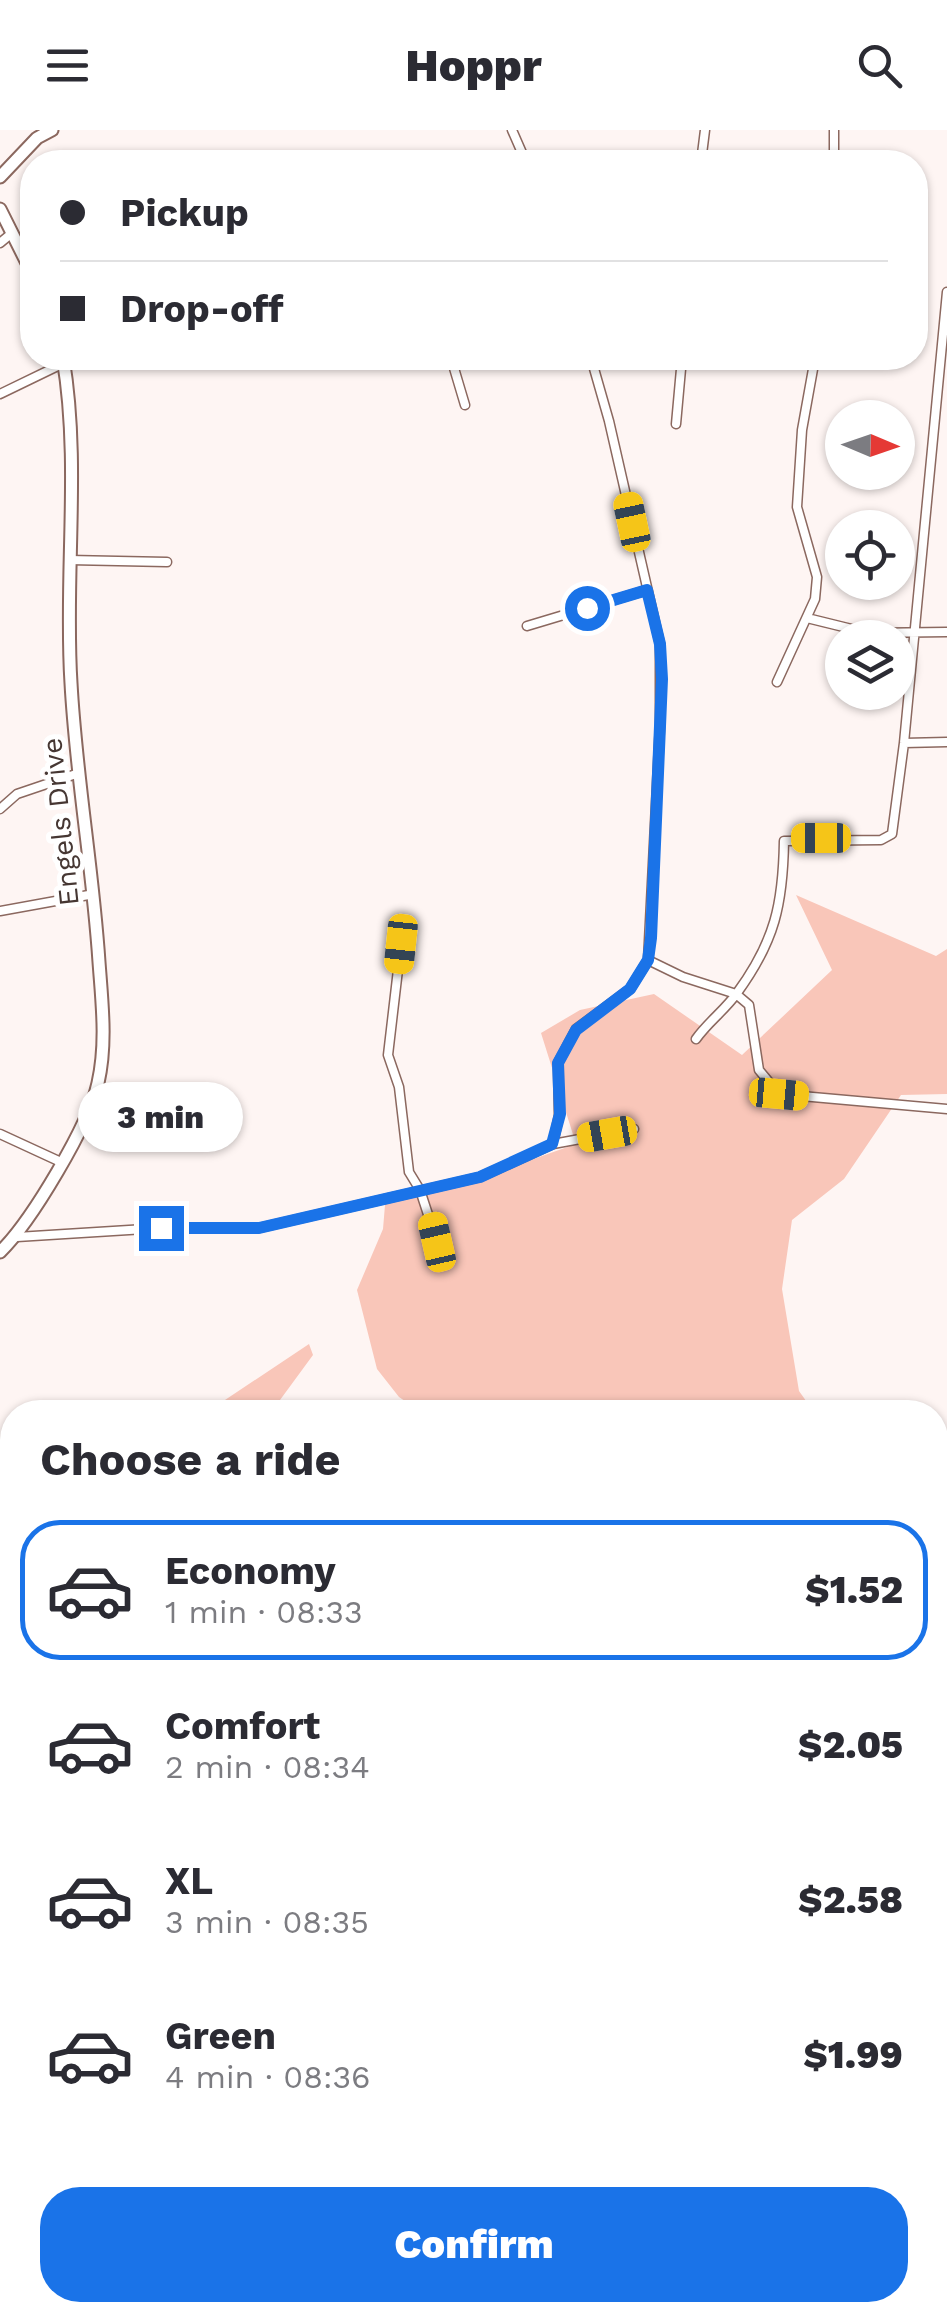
<!DOCTYPE html>
<meta charset="utf-8">
<style>
:root{--surface:#fff;--page:#f2f2f3;--text:#2b2b33;--muted:#7c7c81;--line:#e1e1e2;--accent:#1a73e8}
body{margin:0;font-family:"Work Sans",sans-serif;background:var(--page);color:var(--text);height:100vh;display:flex;flex-direction:column;font-size:38px;white-space:nowrap}
*{box-sizing:border-box;margin:0}
p{font-size:32px;color:var(--muted)}
.icon{flex:none;width:55px;height:55px;fill:none;stroke:currentColor;stroke-width:2;stroke-linecap:round;stroke-linejoin:round}
.map{position:relative;flex:1;overflow:hidden}
.panel{position:absolute;left:0px;top:1270px;width:948px;height:922px;display:flex;flex-direction:column;background:var(--surface);border-radius:40px 40px 0 0;box-shadow:0 2px 8px #0004}
.panel>*{flex:none}
.banner{position:absolute;left:20px;top:20px;width:908px;height:220px;border-radius:40px;box-shadow:0 2px 8px #0004;display:grid;align-content:center;height:220px;padding:0 40px;background:var(--surface)}
.needle{width:65px;rotate:92deg}
.fabs{position:absolute;left:825px;top:270px;display:grid;gap:20px}
.fabs a{display:grid;place-items:center;width:90px;height:90px;border-radius:50%;background:var(--surface);box-shadow:0 2px 8px #0004;font-size:50px}
.end{position:absolute;width:45px;height:45px;margin:-22px;border:12px solid #1a73e8;background:#fff;box-shadow:0 0 0 5px #fff}
.from{border-radius:50%}
.bubble{position:absolute;height:70px;border-radius:35px;background:var(--surface);box-shadow:0 2px 8px #0004;font-size:32px;font-weight:800;line-height:70px;text-align:center}
.car{position:absolute;width:30px;height:60px;margin:-30px -15px;border-radius:12px;box-shadow:0 0 8px 2px #0007;background:linear-gradient(#f5c518 24%,#345 0 40%,#f5c518 0 76%,#345 0 86%,#f5c518 0)}
.banner b{display:flex;align-items:center;gap:35px;height:95px;font-size:38px}
.banner b+b{border-top:2px solid var(--line)}
.banner i{width:25px;height:25px;background:var(--text)}
ul{padding:0;list-style:none}
li{display:flex;align-items:center;gap:30px;height:140px;margin:0 20px 15px;padding:0 20px;border:5px solid transparent;border-radius:40px}
li div{flex:1}
li b{display:block;font-size:38px}
li em{font-style:normal;font-weight:800}
li.selected{border-color:var(--accent)}
li>.icon{width:90px;height:90px;stroke-width:1.5}
h2{padding:0 40px;font-size:45px;line-height:120px}
.button{display:flex;gap:20px;margin-top:auto;padding:20px 40px}
.button a{flex:1;height:115px;border-radius:40px;background:var(--accent);color:#fff;font-size:40px;font-weight:800;line-height:115px;text-align:center}
header{display:flex;justify-content:space-between;align-items:center;height:130px;padding:0 40px;background:var(--surface);font-size:45px;font-weight:800}
.map>svg:first-child{display:block}
.green{fill:#f9c6b9}
.lines{fill:none;stroke-linecap:round;stroke-linejoin:round}
.street-casing{stroke:#8b685f;stroke-width:11}
.secondary-casing{stroke:#8b685f;stroke-width:15}
.street{stroke:#fff;stroke-width:8}
.secondary{stroke:#fff;stroke-width:11}
.route{stroke:#1a73e8;stroke-width:12}
.labels{text-anchor:middle;stroke-width:10;stroke-linejoin:round;paint-order:stroke}
.street-label{font-size:28px;fill:#463733;stroke:#fff}
</style>
<header><svg class="icon" aria-label="menu" viewBox="0 0 24 24"><path d="M4 6h16M4 12h16M4 18h16"/></svg>Hoppr<svg class="icon" aria-label="search" viewBox="0 0 24 24"><circle cx="10" cy="10" r="6"/><path d="M15 15l6 6"/></svg></header>
<div class="map">
<svg width="947" height="2192" viewBox="0 0 947 2192">
<rect width="100%" height="100%" fill="#fef5f3"/>
<path class="green" d="M796 765 936 826 947 819V964L901 965 844 1049 792 1090 782 1159 799 1261 814 1282H421L399 1267 377 1239 357 1160 383 1099 386 1063 502 1040 576 1014 541 903 580 880 654 864 742 925 832 840Z
M309 1214 313 1225 280 1270 283 1282H218L216 1276Z"/>
<g class="lines">
<defs>
<path id="street" d="M512 0 526 32
M701 32 705 0
M834 32V0
M0 113 12 103
M451 228 465 275
M591 228 609 291 660 514V596L648 830 683 847 736 864 749 875 759 940 779 964 947 979
M0 264 64 233
M676 294 682 228
M69 430 167 432
M807 488 868 503 947 502
M527 496 647 460
M777 552 815 469 817 447 797 377 802 300 815 228
M904 613 947 612
M0 679 17 664 79 643
M0 781 94 764
M401 814 388 925 399 957 409 1042 420 1060 437 1112 446 1127
M696 909C708 892 725 880 737 863 775 811 783 774 784 711L881 710 892 704 904 613 947 162
M0 1004 63 1033
M553 1014 634 999
M17 1107 161 1098H259L480 1047 553 1014 559 985 558 933 576 899 630 859 648 830
M0 1561 12 1580
M0 1887 12 1880
M336 2192 353 2180"/>
<path id="secondary" d="M0 47 37 8 52 0
M0 79 32 143
M0 1122C31 1092 89 995 98 953 107 913 102 873 99 832 93 739 76 647 71 553 64 446 81 334 63 228"/>
</defs>
<use href="#street" class="street-casing"/>
<use href="#secondary" class="secondary-casing"/>
<use href="#street" class="street"/>
<use href="#secondary" class="secondary"/>
</g>
<g class="lines">
<path class="route" d="M161 1098H259L480 1047 552 1014 560 984 558 933 576 900 630 859 648 830 651 808 662 549 660 514 647 460 587 478"/>
</g>
<g class="labels">
<g class="street-label">
<text transform="translate(60 692) rotate(-96)" y="10">Engels Drive</text>
</g>
</g>
</svg>
<div class="fabs">
<a><svg class="needle" viewBox="-14 -14 28 28"><path d="M0-13l5 13h-10z" fill="#e53935"/><path d="M0 13l5-13h-10z" fill="#7c7c81"/></svg></a>
<a><svg class="icon" aria-label="locate" viewBox="0 0 24 24"><circle cx="12" cy="12" r="6"/><path d="M12 2v4M12 18v4M2 12h4M18 12h4"/></svg></a>
<a><svg class="icon" aria-label="layers" viewBox="0 0 24 24"><path d="M12 4l9 5-9 5-9-5zM3 14l9 5 9-5"/></svg></a>
</div>
<i class="end from" style="left:587px;top:478px"></i>
<i class="end" style="left:161px;top:1098px"></i>
<div class="bubble" style="left:78px;top:952px;width:165px">3 min</div>
<i class="car" style="left:632px;top:392px;rotate:348deg"></i>
<i class="car" style="left:821px;top:708px;rotate:270deg"></i>
<i class="car" style="left:401px;top:814px;rotate:186deg"></i>
<i class="car" style="left:779px;top:964px;rotate:95deg"></i>
<i class="car" style="left:607px;top:1004px;rotate:260deg"></i>
<i class="car" style="left:437px;top:1112px;rotate:347deg"></i>
<div class="banner">
<b><i class="from"></i>Pickup</b>
<b><i></i>Drop-off</b>
</div>
<section class="panel">
<h2>Choose a ride</h2>
<ul>
<li class="selected"><svg class="icon" aria-label="car" viewBox="0 0 24 24"><path d="M5 17H2v-5l4-1 3-4h7l3 4 3 1v5h-3M9 17h6M6 11h13"/><circle cx="7" cy="17" r="2"/><circle cx="17" cy="17" r="2"/></svg><div><b>Economy</b><p>1 min · 08:33</p></div><em>$1.52</em></li>
<li><svg class="icon" aria-label="car" viewBox="0 0 24 24"><path d="M5 17H2v-5l4-1 3-4h7l3 4 3 1v5h-3M9 17h6M6 11h13"/><circle cx="7" cy="17" r="2"/><circle cx="17" cy="17" r="2"/></svg><div><b>Comfort</b><p>2 min · 08:34</p></div><em>$2.05</em></li>
<li><svg class="icon" aria-label="car" viewBox="0 0 24 24"><path d="M5 17H2v-5l4-1 3-4h7l3 4 3 1v5h-3M9 17h6M6 11h13"/><circle cx="7" cy="17" r="2"/><circle cx="17" cy="17" r="2"/></svg><div><b>XL</b><p>3 min · 08:35</p></div><em>$2.58</em></li>
<li><svg class="icon" aria-label="car" viewBox="0 0 24 24"><path d="M5 17H2v-5l4-1 3-4h7l3 4 3 1v5h-3M9 17h6M6 11h13"/><circle cx="7" cy="17" r="2"/><circle cx="17" cy="17" r="2"/></svg><div><b>Green</b><p>4 min · 08:36</p></div><em>$1.99</em></li>
</ul>
<div class="button"><a>Confirm</a></div>
</section>
</div>
